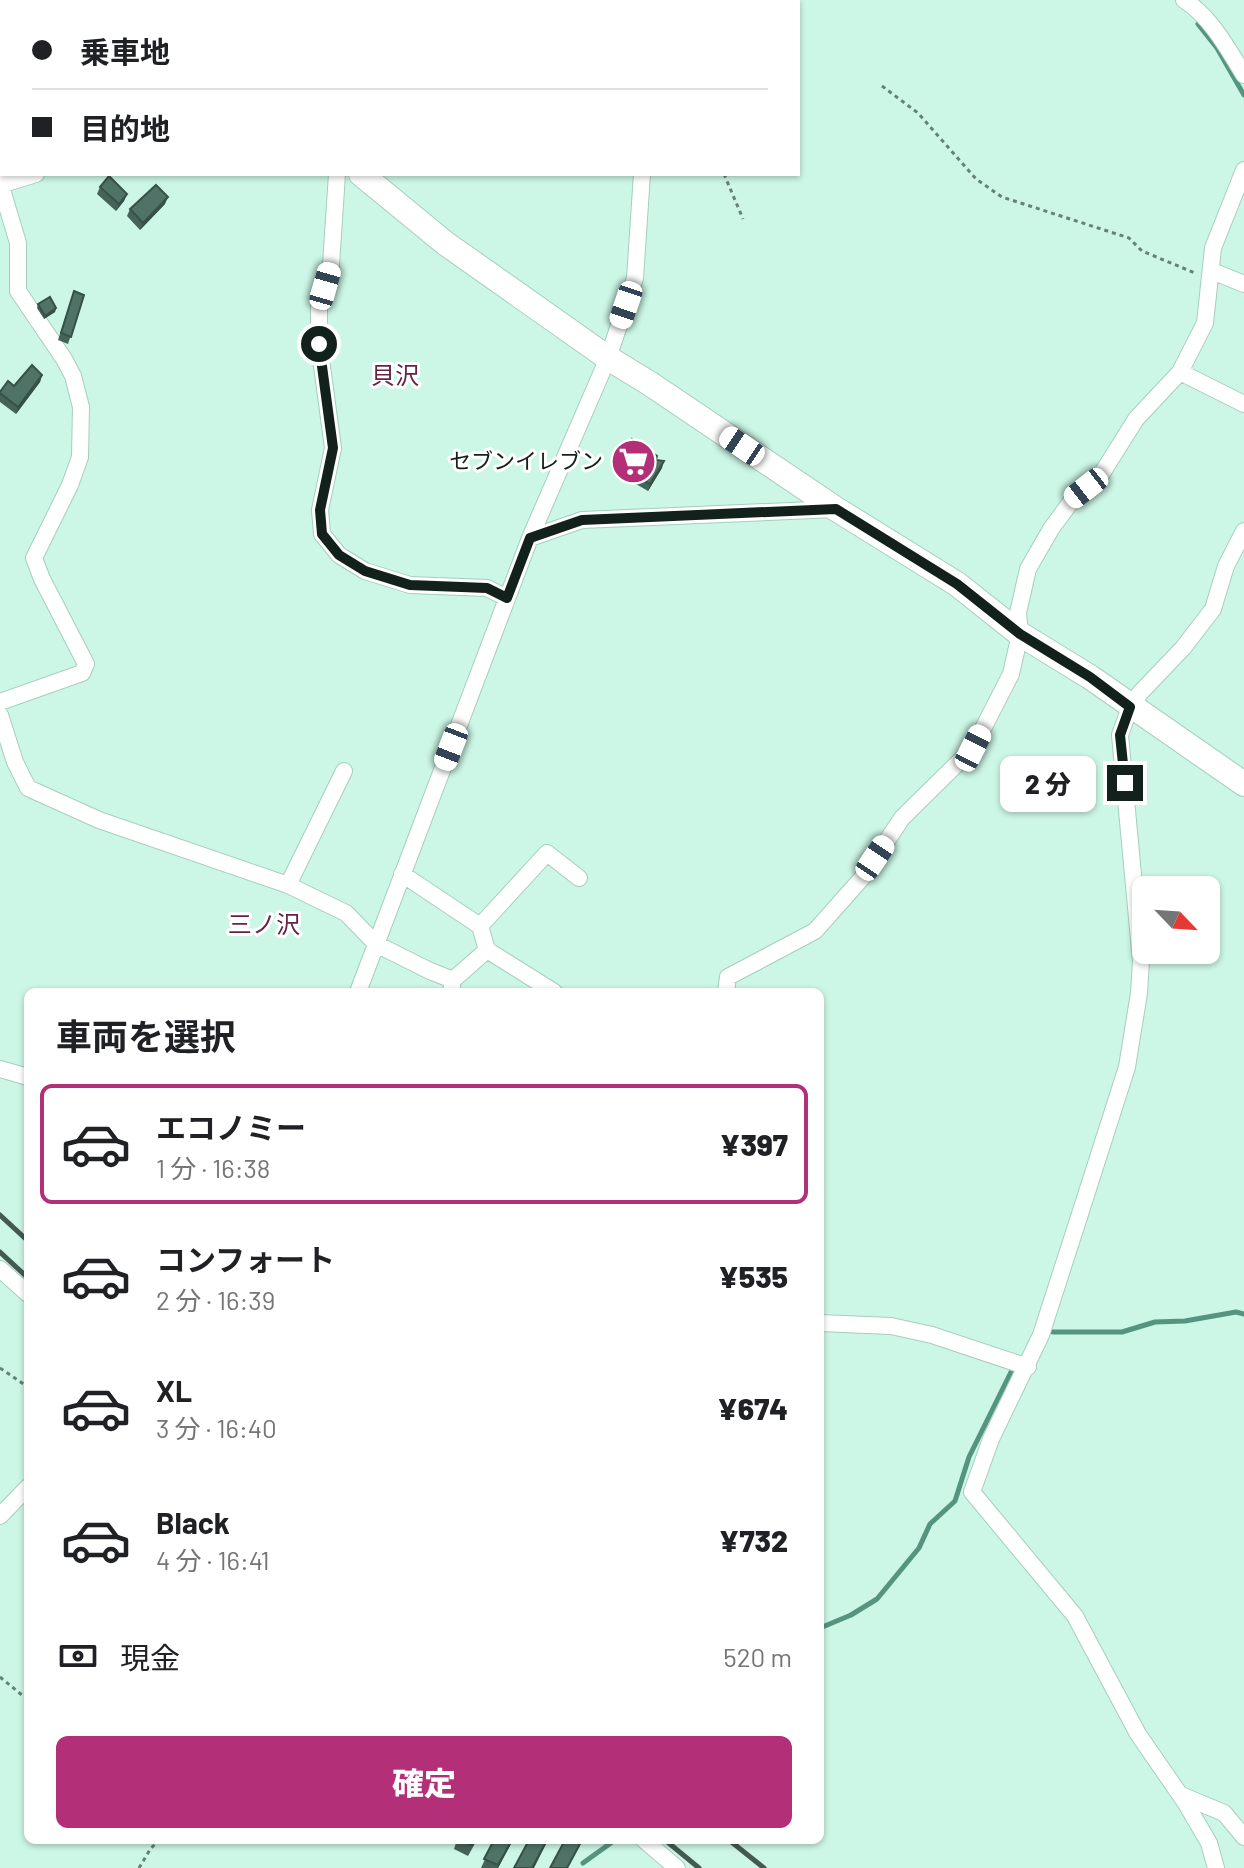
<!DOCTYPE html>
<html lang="ja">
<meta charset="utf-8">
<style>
:root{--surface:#fff;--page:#f6f6f6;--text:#202124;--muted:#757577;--line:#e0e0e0;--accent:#b33079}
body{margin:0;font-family:Barlow,"Noto Sans JP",sans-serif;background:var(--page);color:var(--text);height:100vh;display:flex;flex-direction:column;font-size:30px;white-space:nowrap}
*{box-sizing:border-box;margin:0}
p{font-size:26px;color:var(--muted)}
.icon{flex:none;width:44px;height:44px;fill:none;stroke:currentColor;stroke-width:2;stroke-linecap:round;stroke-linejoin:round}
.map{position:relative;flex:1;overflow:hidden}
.side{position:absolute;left:24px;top:988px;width:800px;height:856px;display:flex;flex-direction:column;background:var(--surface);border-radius:12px;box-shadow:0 2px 6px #0004}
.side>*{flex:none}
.banner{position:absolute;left:0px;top:0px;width:800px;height:176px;box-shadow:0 2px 6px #0004;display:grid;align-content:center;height:176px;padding:0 32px;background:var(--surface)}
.needle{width:52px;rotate:115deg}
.buttons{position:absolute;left:1132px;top:876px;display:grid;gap:16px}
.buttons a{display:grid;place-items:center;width:88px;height:88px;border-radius:12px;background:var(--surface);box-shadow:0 2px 6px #0004;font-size:40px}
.end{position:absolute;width:36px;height:36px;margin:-18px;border:10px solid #12211c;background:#fff;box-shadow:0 0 0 4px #fff}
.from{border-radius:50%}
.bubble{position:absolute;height:56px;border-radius:12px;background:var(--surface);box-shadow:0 2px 6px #0004;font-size:26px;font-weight:800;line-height:56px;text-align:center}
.car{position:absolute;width:24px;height:48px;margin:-24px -12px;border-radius:10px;box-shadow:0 0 6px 2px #0007;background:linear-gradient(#fff 24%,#345 0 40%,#fff 0 76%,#345 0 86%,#fff 0)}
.banner b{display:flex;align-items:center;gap:28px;height:76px;font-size:30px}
.banner b+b{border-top:2px solid var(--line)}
.banner i{width:20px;height:20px;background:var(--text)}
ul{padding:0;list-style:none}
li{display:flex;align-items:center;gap:24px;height:120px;margin:0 16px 12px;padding:0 16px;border:4px solid transparent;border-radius:12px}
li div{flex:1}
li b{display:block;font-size:30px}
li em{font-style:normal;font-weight:800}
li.active{border-color:var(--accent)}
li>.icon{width:72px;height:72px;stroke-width:1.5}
h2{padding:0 32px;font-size:36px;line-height:96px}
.pay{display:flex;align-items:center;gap:20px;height:88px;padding:0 32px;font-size:30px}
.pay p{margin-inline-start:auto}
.action{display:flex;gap:16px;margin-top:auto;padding:16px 32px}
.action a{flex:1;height:92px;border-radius:12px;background:var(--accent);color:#fff;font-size:32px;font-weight:800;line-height:92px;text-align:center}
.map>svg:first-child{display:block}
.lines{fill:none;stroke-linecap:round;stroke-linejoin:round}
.stream{stroke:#559480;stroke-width:5}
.street-casing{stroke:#a6cebf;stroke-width:18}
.secondary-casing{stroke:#a6cebf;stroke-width:26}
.path{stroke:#668177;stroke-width:3;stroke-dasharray:4 4;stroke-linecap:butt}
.street{stroke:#fff;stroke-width:16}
.secondary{stroke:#fff;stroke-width:24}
.rail{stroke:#435951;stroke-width:5}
.wall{fill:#446459}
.shaded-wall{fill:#375148}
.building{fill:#4f7467;stroke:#375148;stroke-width:2}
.route{stroke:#12211c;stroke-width:10}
.labels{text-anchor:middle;stroke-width:6;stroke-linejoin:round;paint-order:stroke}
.poi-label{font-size:22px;fill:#12211c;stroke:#fff;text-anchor:end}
.neighbourhood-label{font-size:24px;fill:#642445;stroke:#fff}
</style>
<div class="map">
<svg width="1244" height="1868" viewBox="0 0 1244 1868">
<rect width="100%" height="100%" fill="#ccf6e6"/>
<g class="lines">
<path class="stream" d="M1198 24 1217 48 1244 95
M1053 1332H1122L1155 1322 1185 1321 1236 1312 1244 1314
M820 1628 851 1615 877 1599 919 1548 930 1524 955 1501 969 1457 1013 1368
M583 1863 615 1840"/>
<defs>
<path id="street" d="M1184 0C1211 17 1228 49 1244 75
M454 2 459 0
M653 2V0
M337 174 331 265 319 306V344L333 448 320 510 322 534 339 555 365 571 410 585 487 588 507 598
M0 183 18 243V291L64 359 73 376 81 407 80 457 70 485 34 558 42 579 86 664 82 673 0 702
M0 185 36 174
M1212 271 1244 284
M1180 372 1244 404
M530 538 582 520 836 509
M0 715 15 762 28 788 99 820 288 885 346 913 376 944 430 971 453 980
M402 874 480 926 487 950 554 992
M288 885 344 771
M480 926 547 853 579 878
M358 992 530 538 608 358 635 278 642 174
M451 992 453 980 487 950
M726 992 728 977 815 931 862 878 902 818 973 748 1011 674 1020 634 1018 613 1028 569 1051 529 1073 499 1099 478 1136 419 1180 372 1205 323 1213 248 1244 170
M0 1069 28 1077
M0 1269 28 1294
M820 1323 891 1326 932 1335 1028 1367
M0 1516 28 1487
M1181 1795 1224 1813 1244 1837
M644 1840 677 1868
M1216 1868 1209 1843 1185 1802 1138 1734 1075 1616 972 1492 991 1439 1041 1335 1080 1214 1127 1067 1139 993 1141 961 1120 735 1130 707 1140 693 1183 648 1213 609 1226 566 1244 531"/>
<path id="secondary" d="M183 0 185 2
M361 174 445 243 608 358 649 383 836 509 957 584 1020 634 1090 677 1244 784"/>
</defs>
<use href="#street" class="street-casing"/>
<use href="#secondary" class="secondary-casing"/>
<path class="path" d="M882 86 918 113 976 179 1002 197 1129 238 1142 251 1195 273
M724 174 743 219
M0 1368 28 1387
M0 1677 28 1700
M139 1868 151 1848 160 1840"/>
<use href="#street" class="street"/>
<use href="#secondary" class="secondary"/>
<path class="rail" d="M0 1215 28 1241
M0 1252 28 1278
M665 1840 699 1868
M729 1840 764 1868"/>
</g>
<path class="wall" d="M100 187 127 194 124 201 116 211 97 194Z
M165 204 140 230 127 216 130 209Z
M74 291 84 295 68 344 58 340Z
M38 304 56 308 55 312 44 319 37 308Z
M42 375 40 382 16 414 0 402V392Z
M622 460H656L662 468 648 491 636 484 638 479 619 467Z
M457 1840H477L468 1856 454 1849Z
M494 1840H513L498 1868H481Z"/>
<path class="shaded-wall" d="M127 194 124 201 116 211 119 204Z
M168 197 165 204 140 230 143 223Z
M56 308 55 312 44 319 45 316Z
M42 375 40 382 16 414 18 407Z
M664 461 662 468 648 491 650 484Z
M512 1840H513L498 1868H497Z
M547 1840H548L534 1868H532Z"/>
<path class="building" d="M0 74 2 75V88L0 94Z
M109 176 127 194 119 204 100 187Z
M156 185 168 197 143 223 130 209Z
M74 291 84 295 71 337 61 333Z
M50 297 56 308 45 316 38 304Z
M32 365 42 375 18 407 0 393V392L8 381 14 386Z
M632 439 657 456 656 460 664 461 650 484 638 477 640 472 622 460Z
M461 1840H475L472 1845Z
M494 1840H512L498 1865 484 1859Z
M529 1840H547L532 1868H514Z
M565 1840H573L580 1844 567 1868H550Z"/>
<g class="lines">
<path class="route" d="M319 344 333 448 320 510 322 534 339 555 365 571 410 585 487 588 507 598 530 538 582 520 836 509 957 584 1020 634 1090 677 1130 707 1120 735 1125 783"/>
</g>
<defs>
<symbol id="supermarket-disc" viewBox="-11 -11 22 22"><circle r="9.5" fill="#b33079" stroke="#fff"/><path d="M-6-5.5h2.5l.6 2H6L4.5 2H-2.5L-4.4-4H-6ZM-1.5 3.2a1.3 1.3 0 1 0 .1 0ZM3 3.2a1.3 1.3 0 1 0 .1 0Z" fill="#fff"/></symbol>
</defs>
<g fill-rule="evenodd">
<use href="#supermarket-disc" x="608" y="436" width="51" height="51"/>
</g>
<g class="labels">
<g class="poi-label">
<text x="603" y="469">セブンイレブン</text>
</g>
<g class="neighbourhood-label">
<text x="395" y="384">貝沢</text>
<text x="264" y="933">三ノ沢</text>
</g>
</g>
</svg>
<div class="buttons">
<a><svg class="needle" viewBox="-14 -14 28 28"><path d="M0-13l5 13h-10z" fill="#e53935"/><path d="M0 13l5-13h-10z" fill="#757577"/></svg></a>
</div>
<i class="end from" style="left:319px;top:344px"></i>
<i class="end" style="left:1125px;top:783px"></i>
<div class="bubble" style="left:1000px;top:756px;width:96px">2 分</div>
<i class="car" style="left:325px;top:286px;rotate:16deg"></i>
<i class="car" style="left:626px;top:305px;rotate:199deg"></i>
<i class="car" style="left:742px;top:446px;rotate:304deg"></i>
<i class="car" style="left:1086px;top:488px;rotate:232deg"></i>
<i class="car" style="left:451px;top:747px;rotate:201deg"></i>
<i class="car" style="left:973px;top:748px;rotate:27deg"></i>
<i class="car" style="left:875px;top:858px;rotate:34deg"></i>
<div class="banner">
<b><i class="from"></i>乗車地</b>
<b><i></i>目的地</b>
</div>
<section class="side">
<h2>車両を選択</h2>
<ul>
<li class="active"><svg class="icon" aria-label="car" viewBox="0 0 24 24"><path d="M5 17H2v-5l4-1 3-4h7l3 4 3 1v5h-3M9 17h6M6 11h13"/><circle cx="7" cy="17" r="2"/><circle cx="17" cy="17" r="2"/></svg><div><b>エコノミー</b><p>1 分 · 16:38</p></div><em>¥397</em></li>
<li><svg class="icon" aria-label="car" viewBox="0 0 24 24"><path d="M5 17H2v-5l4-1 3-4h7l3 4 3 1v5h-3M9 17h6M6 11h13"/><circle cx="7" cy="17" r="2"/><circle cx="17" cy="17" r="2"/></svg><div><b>コンフォート</b><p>2 分 · 16:39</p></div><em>¥535</em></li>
<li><svg class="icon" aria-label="car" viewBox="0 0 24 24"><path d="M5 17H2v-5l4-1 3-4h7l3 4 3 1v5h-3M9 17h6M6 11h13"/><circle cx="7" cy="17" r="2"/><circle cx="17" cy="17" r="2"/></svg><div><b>XL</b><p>3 分 · 16:40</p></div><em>¥674</em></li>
<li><svg class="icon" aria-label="car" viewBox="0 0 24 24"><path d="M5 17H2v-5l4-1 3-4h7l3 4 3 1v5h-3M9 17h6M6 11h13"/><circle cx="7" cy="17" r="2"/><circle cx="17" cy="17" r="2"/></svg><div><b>Black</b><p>4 分 · 16:41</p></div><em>¥732</em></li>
</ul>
<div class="pay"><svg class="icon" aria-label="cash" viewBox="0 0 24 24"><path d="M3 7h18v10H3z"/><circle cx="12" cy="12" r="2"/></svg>現金<p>520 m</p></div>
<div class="action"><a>確定</a></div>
</section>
</div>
